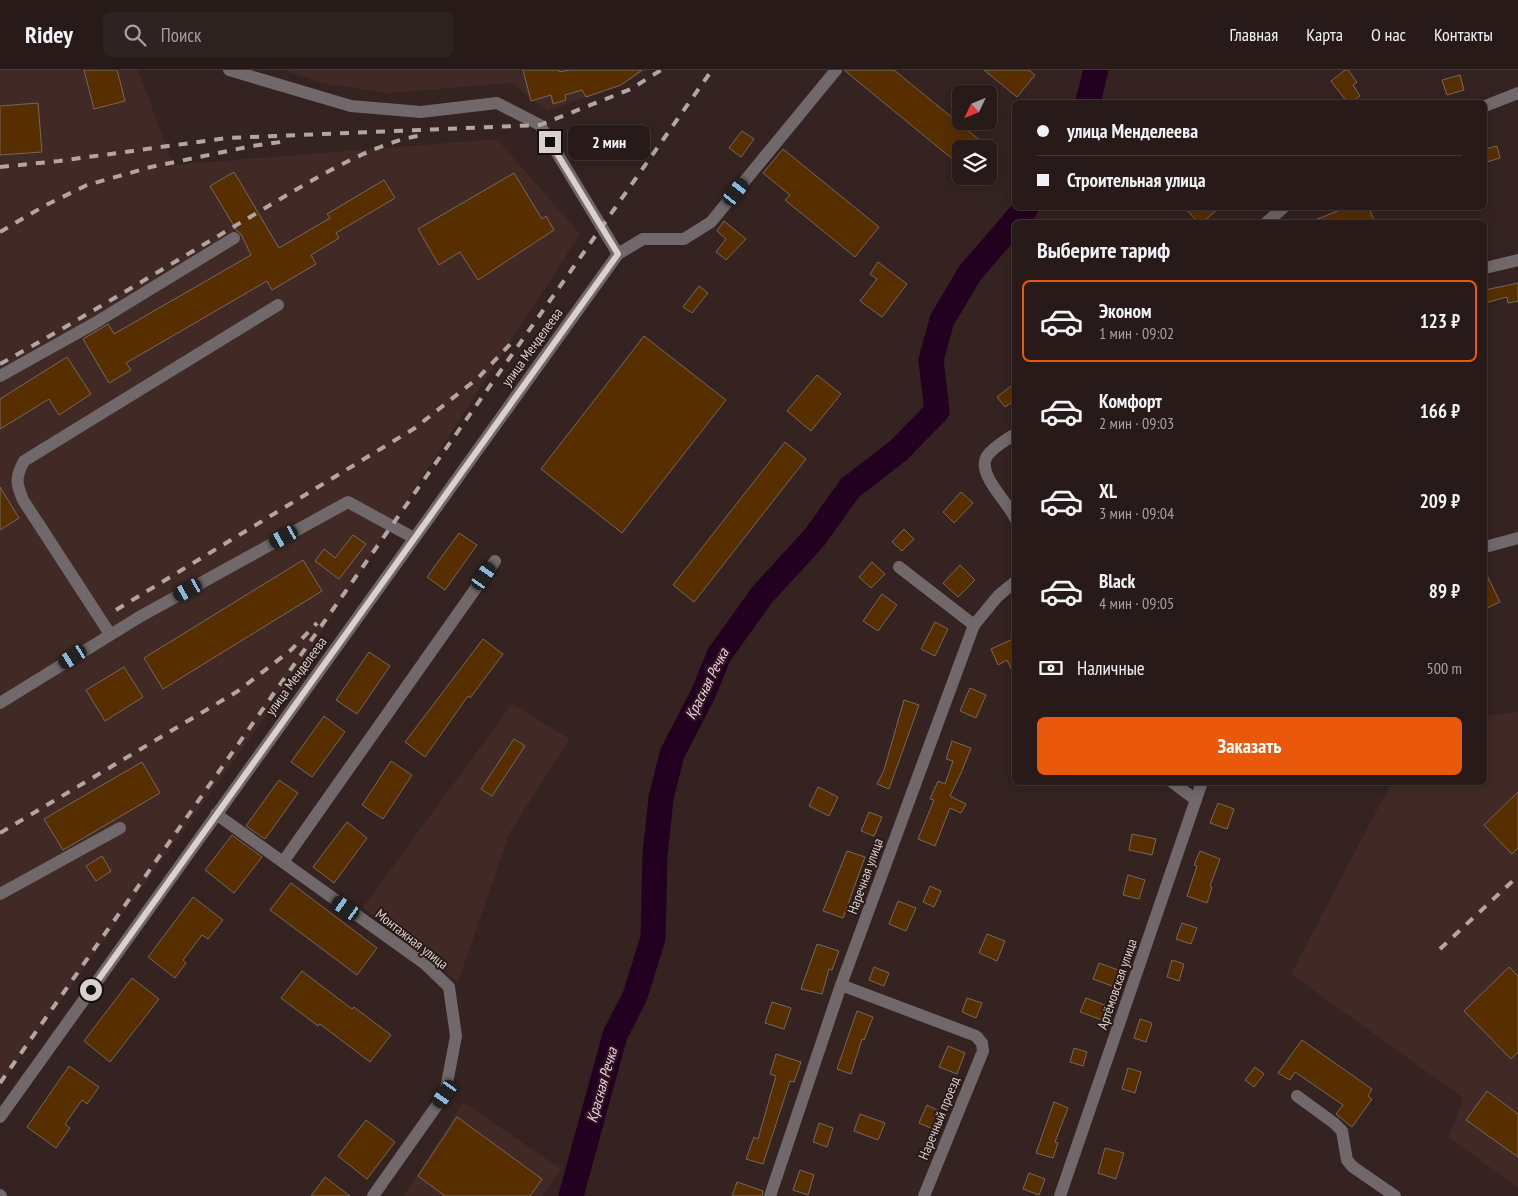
<!DOCTYPE html>
<html lang="ru">
<meta charset="utf-8">
<style>
:root{--surface:#271a18;--page:#2f2321;--text:#f1f3f6;--muted:#a4a1a2;--line:#433837;--accent:#ea580c}
body{margin:0;font-family:"PT Sans Narrow",sans-serif;background:var(--page);color:var(--text);height:100vh;display:flex;flex-direction:column;font-size:19px;white-space:nowrap}
*{box-sizing:border-box;margin:0}
p{font-size:16px;color:var(--muted)}
.icon{flex:none;width:28px;height:28px;fill:none;stroke:currentColor;stroke-width:2;stroke-linecap:round;stroke-linejoin:round}
.map{position:relative;flex:1;overflow:hidden}
.drawer{position:absolute;left:1012px;top:150px;width:475px;height:565px;display:flex;flex-direction:column;background:var(--surface);border-radius:8px;box-shadow:0 2px 12px #0003,0 0 0 1px var(--line)}
.drawer>*{flex:none}
.guide{position:absolute;left:1012px;top:30px;width:475px;height:110px;border-radius:8px;box-shadow:0 2px 12px #0003,0 0 0 1px var(--line);display:grid;align-content:center;height:110px;padding:0 25px;background:var(--surface)}
.needle{width:32px;rotate:227deg}
.controls{position:absolute;left:952px;top:15px;display:grid;gap:10px}
.controls a{display:grid;place-items:center;width:45px;height:45px;border-radius:8px;background:var(--surface);box-shadow:0 2px 12px #0003,0 0 0 1px var(--line);font-size:25px}
.end{position:absolute;width:22px;height:22px;margin:-11px;border:6px solid #dbd0cd;background:#111;box-shadow:0 0 0 2px #111}
.from{border-radius:50%}
.bubble{position:absolute;height:35px;border-radius:8px;background:var(--surface);box-shadow:0 2px 12px #0003,0 0 0 1px var(--line);font-size:16px;font-weight:600;line-height:35px;text-align:center}
.car{position:absolute;width:15px;height:30px;margin:-15px -8px;border-radius:6px;box-shadow:0 0 4px 1px #0007;background:linear-gradient(#222 24%,#8ab4d8 0 40%,#222 0 76%,#8ab4d8 0 86%,#222 0)}
.guide b{display:flex;align-items:center;gap:18px;height:48px;font-size:19px}
.guide b+b{border-top:1px solid var(--line)}
.guide i{width:12px;height:12px;background:var(--text)}
ul{padding:0;list-style:none}
li{display:flex;align-items:center;gap:15px;height:82px;margin:0 10px 8px;padding:0 15px;border:2px solid transparent;border-radius:8px}
li div{flex:1}
li b{display:block;font-size:19px}
li em{font-style:normal;font-weight:600}
li.current{border-color:var(--accent)}
li>.icon{width:45px;height:45px;stroke-width:1.5}
h2{padding:0 25px;font-size:22px;line-height:60px}
.pay{display:flex;align-items:center;gap:12px;height:55px;padding:0 25px;font-size:19px}
.pay p{margin-inline-start:auto}
.action{display:flex;gap:10px;margin-top:auto;padding:10px 25px}
.action a{flex:1;height:58px;border-radius:8px;background:var(--accent);color:#fff;font-size:20px;font-weight:600;line-height:58px;text-align:center}
header{display:flex;align-items:center;gap:30px;box-sizing:border-box;height:70px;padding:0 25px;background:var(--surface);border-bottom:1px solid var(--line)}
header strong{font-size:24px}
nav{display:flex;gap:28px;margin-inline-start:auto;font-size:18px}
.search{width:350px;height:45px;background:var(--page);display:flex;align-items:center;gap:12px;box-sizing:border-box;padding:0 18px;border-radius:8px;color:var(--muted);font-size:19px}
.map>svg:first-child{display:block}
.built{fill:#412a26}
.lines{fill:none;stroke-linecap:round;stroke-linejoin:round}
.river{stroke:#22001f;stroke-width:25}
.building{fill:#572e00;stroke:#76685c}
.minor{stroke:#70686a;stroke-width:12}
.rail{stroke:#b2a6a3;stroke-width:4;stroke-dasharray:9 9;stroke-linecap:butt}
.route{stroke:#dbd0cd;stroke-width:6}
.labels{text-anchor:middle;stroke-width:4;stroke-linejoin:round;paint-order:stroke}
.street-label{font-size:14px;fill:#dbd0cd;stroke:#291a17}
.water-label{font-size:15px;font-style:italic;fill:#ffc5f5;stroke:#291a17}
</style>
<header>
<strong>Ridey</strong>
<div class="search"><svg class="icon" aria-label="search" viewBox="0 0 24 24"><circle cx="10" cy="10" r="6"/><path d="M15 15l6 6"/></svg>Поиск</div>
<nav><a>Главная</a><a>Карта</a><a>О нас</a><a>Контакты</a></nav>
</header>
<div class="map">
<svg width="1518" height="1126" viewBox="0 0 1518 1126">
<rect width="100%" height="100%" fill="#342320"/>
<path class="built" d="M0 0H138L173 95 497 69 580 164 276 632 0 1015Z
M284 0H647L625 13 548 41 511 13 387 23 326 14Z
M512 634 570 669 510 762 458 912 363 837Z
M1518 642V1118L1449 1067 1463 1028 1291 904 1391 713 1485 712V646Z
M463 1032 561 1099 542 1126H404Z"/>
<g class="lines">
<path class="river" d="M1088 32 1096 0
M571 1126 615 965 635 926 653 868 655 785 661 728 672 684 703 624 719 585 762 525 815 467 850 418 899 380 937 341 931 290 942 250 970 203 1026 138"/>
</g>
<path class="building" d="M84 0H117L125 31 94 39Z
M523 0H559V2L570 0H642L621 15 586 27 582 20 565 25 566 30 553 34 551 25 531 31Z
M844 0H894L982 72 977 79H961V96Z
M984 0H1029L1035 5 1017 27Z
M1345 0H1348L1357 12 1353 15 1360 26 1351 32H1347L1331 11Z
M1460 5 1464 20 1447 25 1442 10Z
M38 33 42 82 0 85V36Z
M742 61 754 69 741 87 729 78Z
M1497 76 1500 88 1487 92 1485 79Z
M783 79 879 157 855 187 785 130 790 125 763 103Z
M234 102 279 178 330 148 327 144 384 110 395 128 336 163 339 168 311 185 316 194 272 220 267 211 126 293 131 300 109 313 83 269 108 254 114 264 251 185 241 164 237 161 210 116Z
M514 103 542 149 546 146 554 160 478 210 460 182 439 195 418 159Z
M1185 138H1219L1203 152H1198Z
M1345 138H1369L1374 150 1366 152H1310Z
M724 151 746 169 726 190 716 182 726 169 717 161Z
M878 192 907 214 882 247 860 231 877 209 870 204Z
M1518 213V231L1508 233 1507 227 1485 233V220Z
M699 216 708 223 692 243 683 237Z
M644 266 726 330 622 463 541 399Z
M67 287 91 324 59 345 49 329 0 359V329Z
M817 305 841 324 811 361 787 341Z
M1011 316 1015 322V330L1005 337 997 327Z
M785 372 806 389 694 532 673 515Z
M0 417 19 448 0 460Z
M961 422 973 433 954 453 943 442Z
M904 459 914 469 902 481 892 472Z
M459 463 477 475 445 520 427 507Z
M353 465 366 474 339 509 315 491 324 479 335 488Z
M303 490 322 521 163 619 144 588Z
M872 492 885 504 871 518 859 507Z
M960 495 975 510 958 527 943 513Z
M1485 501 1500 532 1485 539Z
M882 524 897 535 878 561 863 551Z
M935 552 948 559 935 586 921 579Z
M1015 568V607L1007 590 998 595 991 579Z
M483 569 503 584 470 628 468 626 425 687 405 672Z
M369 582 390 596 357 644 336 630Z
M124 597 143 627 105 651 86 620Z
M970 618 986 625 976 648 960 641Z
M904 630 919 635 889 719 877 714 884 700Z
M324 646 345 662 312 707 291 692Z
M514 669 525 676 492 726 481 719Z
M952 671 971 678 961 703 950 726 966 734 961 743 950 738 935 776 918 769 934 730 930 729 938 711 945 714 953 691 946 689Z
M391 691 412 705 383 749 362 735Z
M142 692 160 723 63 780 44 749Z
M279 710 298 723 265 769 246 756Z
M818 717 838 727 829 746 809 736Z
M1518 722V778L1512 784 1484 755Z
M1218 733 1234 739 1227 759 1210 753Z
M869 742 882 747 874 766 861 761Z
M347 752 367 768 334 813 313 797Z
M1132 764 1156 769 1152 785 1129 780Z
M232 765 262 787 234 823 205 800Z
M847 781 865 787 843 848 823 841Z
M1200 781 1220 789 1210 816 1212 817 1207 833 1187 826 1197 796 1194 795Z
M102 786 111 801 96 811 86 796Z
M1128 805 1145 810 1139 829 1123 825Z
M291 813 377 878 357 905 270 840Z
M930 816 941 821 934 837 923 832Z
M193 827 223 850 208 869 202 865 183 890 186 893 175 908 148 887Z
M898 831 916 838 906 861 889 854Z
M1182 853 1197 858 1191 874 1176 869Z
M987 864 1005 871 997 891 979 883Z
M817 874 839 881 832 900 829 899 822 924 801 919Z
M1172 890 1184 894 1179 911 1167 907Z
M1099 893 1121 901 1115 917 1093 909Z
M874 897 889 903 884 916 869 910Z
M1509 897 1518 906V982L1511 989 1464 941Z
M302 901 352 939 354 937 391 965 370 992 320 954 318 956 281 928Z
M132 908 159 929 110 992 84 971Z
M967 928 982 933 976 948 962 942Z
M1086 928 1107 936 1102 950 1080 942Z
M772 932 791 938 784 959 765 953Z
M857 941 873 947 864 970 862 969 851 1004 837 999Z
M1140 949 1152 953 1146 972 1134 968Z
M1302 970 1372 1019 1368 1026 1372 1029 1352 1057 1336 1044 1343 1035 1295 1002 1290 1010 1278 1003Z
M948 976 965 983 957 1004 939 997Z
M1074 978 1087 982 1083 996 1070 992Z
M776 984 801 992 794 1012 790 1011 763 1094 746 1089 754 1067 758 1069 776 1006 770 1004Z
M69 996 99 1017 87 1034 82 1030 65 1054 70 1058 56 1078 27 1057Z
M1255 997 1264 1004 1254 1017 1245 1010Z
M1128 998 1141 1002 1135 1023 1122 1019Z
M1487 1021 1518 1044V1087L1466 1050Z
M1054 1032 1068 1038 1055 1072 1058 1073 1053 1088 1036 1083Z
M927 1035 941 1042 933 1059 919 1053Z
M860 1044 885 1053 878 1070 854 1061Z
M457 1047 542 1109 530 1126H445L418 1106Z
M366 1050 395 1072 367 1109 338 1086Z
M819 1053 833 1058 827 1077 813 1072Z
M1105 1078 1124 1083 1116 1109 1098 1103Z
M800 1100 814 1105 808 1125 793 1120Z
M1029 1103 1045 1109 1039 1125 1023 1119Z
M325 1107 350 1126H311Z
M737 1112 763 1121 762 1126H732Z"/>
<g class="lines">
<path class="minor" d="M229 0 351 36 421 42 497 33 540 55 618 184
M1485 36 1518 23
M1267 152 1283 138
M1485 198 1518 190
M0 306 95 253 234 168
M1015 364C1006 370 993 377 987 386 976 404 1008 432 1015 448
M1485 477 1518 468
M899 497 974 555
M110 564 23 430C16 413 15 408 24 391L278 235
M0 633 141 546 348 432 414 468
M1172 712 1196 730
M216 744 425 894 449 917 456 966 445 1024 373 1126
M283 792 495 491
M0 824 120 758
M841 915 976 966 982 973 983 981 924 1126
M1297 1026 1334 1053 1342 1061 1347 1090 1353 1097 1395 1126
M0 1047 618 184 643 169H684L711 152 836 0
M0 1125 1 1126
M770 1126 841 915 974 555 998 526 1015 512
M1060 1126 1202 712"/>
<path class="rail" d="M0 97 59 91 227 68 540 55 631 19 661 0
M0 162 44 136 87 115 151 97 252 76 281 72
M0 294C83 248 164 198 245 150 293 122 364 75 418 66
M116 540 415 358 478 308 516 268
M0 763 238 621 291 580 317 553
M1440 879 1518 806
M0 1013 712 0"/>
</g>
<g class="lines">
<path class="route" d="M91 920 618 184 550 72"/>
</g>
<g class="labels">
<g class="street-label">
<text transform="translate(532 277) rotate(-54)" y="5">улица Менделеева</text>
<text transform="translate(296 606) rotate(-54)" y="5">улица Менделеева</text>
<text transform="translate(865 806) rotate(-70)" y="5">Наречная улица</text>
<text transform="translate(412 869) rotate(38)" y="5">Монтажная улица</text>
<text transform="translate(1117 914) rotate(-71)" y="5">Артёмовская улица</text>
<text transform="translate(939 1048) rotate(-68)" y="5">Наречный проезд</text>
</g>
<g class="water-label">
<text transform="translate(707 614) rotate(-63)" y="5">Красная Речка</text>
<text transform="translate(602 1015) rotate(-74)" y="5">Красная Речка</text>
</g>
</g>
</svg>
<div class="controls">
<a><svg class="needle" viewBox="-14 -14 28 28"><path d="M0-13l5 13h-10z" fill="#e53935"/><path d="M0 13l5-13h-10z" fill="#a4a1a2"/></svg></a>
<a><svg class="icon" aria-label="layers" viewBox="0 0 24 24"><path d="M12 4l9 5-9 5-9-5zM3 14l9 5 9-5"/></svg></a>
</div>
<i class="end from" style="left:91px;top:920px"></i>
<i class="end" style="left:550px;top:72px"></i>
<div class="bubble" style="left:568px;top:55px;width:82px">2 мин</div>
<i class="car" style="left:736px;top:122px;rotate:39deg"></i>
<i class="car" style="left:284px;top:467px;rotate:241deg"></i>
<i class="car" style="left:484px;top:506px;rotate:35deg"></i>
<i class="car" style="left:188px;top:520px;rotate:241deg"></i>
<i class="car" style="left:73px;top:587px;rotate:237deg"></i>
<i class="car" style="left:346px;top:838px;rotate:305deg"></i>
<i class="car" style="left:445px;top:1024px;rotate:215deg"></i>
<div class="guide">
<b><i class="from"></i>улица Менделеева</b>
<b><i></i>Строительная улица</b>
</div>
<section class="drawer">
<h2>Выберите тариф</h2>
<ul>
<li class="current"><svg class="icon" aria-label="car" viewBox="0 0 24 24"><path d="M5 17H2v-5l4-1 3-4h7l3 4 3 1v5h-3M9 17h6M6 11h13"/><circle cx="7" cy="17" r="2"/><circle cx="17" cy="17" r="2"/></svg><div><b>Эконом</b><p>1 мин · 09:02</p></div><em>123 ₽</em></li>
<li><svg class="icon" aria-label="car" viewBox="0 0 24 24"><path d="M5 17H2v-5l4-1 3-4h7l3 4 3 1v5h-3M9 17h6M6 11h13"/><circle cx="7" cy="17" r="2"/><circle cx="17" cy="17" r="2"/></svg><div><b>Комфорт</b><p>2 мин · 09:03</p></div><em>166 ₽</em></li>
<li><svg class="icon" aria-label="car" viewBox="0 0 24 24"><path d="M5 17H2v-5l4-1 3-4h7l3 4 3 1v5h-3M9 17h6M6 11h13"/><circle cx="7" cy="17" r="2"/><circle cx="17" cy="17" r="2"/></svg><div><b>XL</b><p>3 мин · 09:04</p></div><em>209 ₽</em></li>
<li><svg class="icon" aria-label="car" viewBox="0 0 24 24"><path d="M5 17H2v-5l4-1 3-4h7l3 4 3 1v5h-3M9 17h6M6 11h13"/><circle cx="7" cy="17" r="2"/><circle cx="17" cy="17" r="2"/></svg><div><b>Black</b><p>4 мин · 09:05</p></div><em>89 ₽</em></li>
</ul>
<div class="pay"><svg class="icon" aria-label="cash" viewBox="0 0 24 24"><path d="M3 7h18v10H3z"/><circle cx="12" cy="12" r="2"/></svg>Наличные<p>500 m</p></div>
<div class="action"><a>Заказать</a></div>
</section>
</div>
